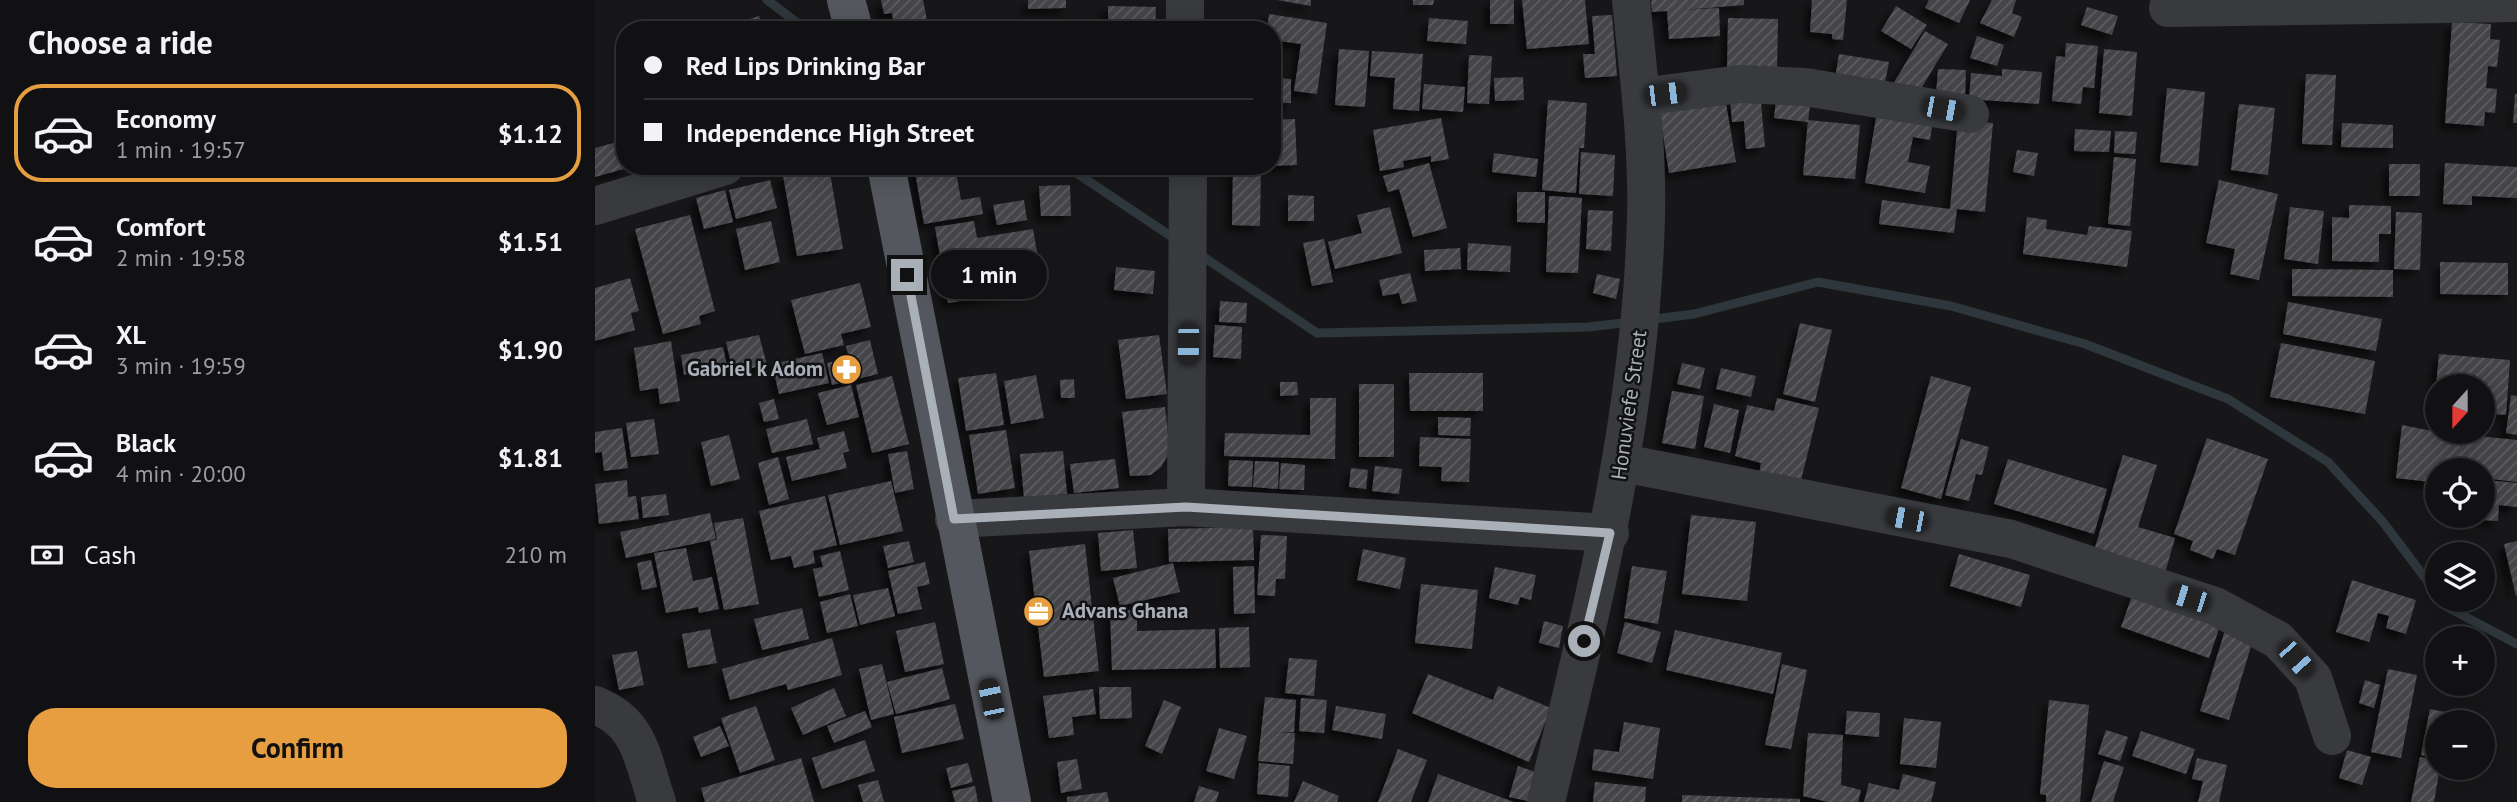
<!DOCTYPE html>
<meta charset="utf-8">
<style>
:root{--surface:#111113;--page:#1e1f21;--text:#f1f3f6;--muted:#9c9da0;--line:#303133;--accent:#e79e41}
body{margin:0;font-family:"PT Sans",sans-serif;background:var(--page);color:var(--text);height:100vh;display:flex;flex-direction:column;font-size:26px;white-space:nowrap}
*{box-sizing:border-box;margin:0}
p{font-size:23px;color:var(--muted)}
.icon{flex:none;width:38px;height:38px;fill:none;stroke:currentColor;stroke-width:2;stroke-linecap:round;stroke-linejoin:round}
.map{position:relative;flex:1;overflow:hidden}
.details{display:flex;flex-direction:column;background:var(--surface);width:595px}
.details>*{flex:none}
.top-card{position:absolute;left:21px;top:21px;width:665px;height:154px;border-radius:28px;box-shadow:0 4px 18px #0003,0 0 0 2px var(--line);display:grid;align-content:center;height:154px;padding:0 28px;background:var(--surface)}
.needle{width:46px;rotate:201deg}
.controls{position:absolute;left:1830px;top:374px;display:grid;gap:14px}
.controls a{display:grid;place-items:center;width:70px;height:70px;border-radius:50%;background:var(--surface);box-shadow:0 4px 18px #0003,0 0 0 2px var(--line);font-size:35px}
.end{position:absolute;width:32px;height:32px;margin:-16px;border:9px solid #aab0b8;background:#111;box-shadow:0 0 0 4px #111}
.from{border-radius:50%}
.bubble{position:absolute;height:49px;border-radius:24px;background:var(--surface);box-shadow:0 4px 18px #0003,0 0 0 2px var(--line);font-size:23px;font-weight:700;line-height:49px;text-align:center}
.car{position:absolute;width:21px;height:42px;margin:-21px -10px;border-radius:9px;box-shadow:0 0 5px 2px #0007;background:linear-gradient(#222 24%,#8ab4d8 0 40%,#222 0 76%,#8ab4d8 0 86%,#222 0)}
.top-card b{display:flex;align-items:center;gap:24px;height:66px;font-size:26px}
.top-card b+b{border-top:2px solid var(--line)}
.top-card i{width:18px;height:18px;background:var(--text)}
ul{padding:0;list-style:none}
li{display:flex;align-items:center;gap:21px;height:98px;margin:0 14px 10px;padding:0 14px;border:4px solid transparent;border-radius:28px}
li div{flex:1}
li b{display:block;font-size:26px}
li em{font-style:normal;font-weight:700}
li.active{border-color:var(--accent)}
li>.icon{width:63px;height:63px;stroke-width:1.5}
h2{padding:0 28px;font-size:32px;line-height:84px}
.pay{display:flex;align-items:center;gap:18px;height:77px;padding:0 28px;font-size:26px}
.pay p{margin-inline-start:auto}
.action{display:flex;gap:14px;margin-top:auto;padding:14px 28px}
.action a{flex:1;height:80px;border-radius:28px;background:var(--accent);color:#111;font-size:28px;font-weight:700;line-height:80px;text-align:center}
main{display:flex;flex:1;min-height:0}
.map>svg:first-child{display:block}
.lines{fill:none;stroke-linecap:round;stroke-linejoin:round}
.stream{stroke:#2e373c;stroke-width:9}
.building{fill:url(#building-hatch);filter:url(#shadow)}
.minor{stroke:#383a3e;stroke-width:38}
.major{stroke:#54575d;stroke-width:38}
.route{stroke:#aab0b8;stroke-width:9}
.labels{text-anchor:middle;stroke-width:5;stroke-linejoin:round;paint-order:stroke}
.poi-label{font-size:21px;font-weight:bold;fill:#aab0b8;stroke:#121214;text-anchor:end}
.street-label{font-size:21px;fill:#aab0b8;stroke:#121214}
</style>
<main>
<section class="details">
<h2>Choose a ride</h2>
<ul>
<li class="active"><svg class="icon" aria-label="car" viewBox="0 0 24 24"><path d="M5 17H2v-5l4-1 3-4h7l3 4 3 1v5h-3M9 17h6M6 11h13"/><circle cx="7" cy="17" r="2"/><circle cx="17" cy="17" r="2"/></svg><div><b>Economy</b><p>1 min · 19:57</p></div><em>$1.12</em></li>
<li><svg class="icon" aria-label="car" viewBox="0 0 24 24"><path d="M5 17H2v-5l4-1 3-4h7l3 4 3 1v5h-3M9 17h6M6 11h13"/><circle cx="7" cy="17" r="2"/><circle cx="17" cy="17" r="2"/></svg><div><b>Comfort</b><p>2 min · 19:58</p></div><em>$1.51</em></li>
<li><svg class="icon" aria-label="car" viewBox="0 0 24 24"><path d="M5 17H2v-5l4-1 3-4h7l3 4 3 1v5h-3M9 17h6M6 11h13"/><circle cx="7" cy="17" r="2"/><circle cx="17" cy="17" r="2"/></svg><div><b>XL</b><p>3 min · 19:59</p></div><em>$1.90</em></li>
<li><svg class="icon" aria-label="car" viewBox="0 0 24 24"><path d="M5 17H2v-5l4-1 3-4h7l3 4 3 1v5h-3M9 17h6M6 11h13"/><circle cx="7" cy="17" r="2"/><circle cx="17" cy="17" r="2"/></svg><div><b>Black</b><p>4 min · 20:00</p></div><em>$1.81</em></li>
</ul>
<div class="pay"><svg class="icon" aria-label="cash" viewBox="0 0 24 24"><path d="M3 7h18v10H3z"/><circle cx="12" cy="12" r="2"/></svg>Cash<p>210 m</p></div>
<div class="action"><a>Confirm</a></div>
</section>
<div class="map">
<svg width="1922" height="802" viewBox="0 0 1922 802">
<defs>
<pattern id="building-hatch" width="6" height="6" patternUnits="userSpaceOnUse" patternTransform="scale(1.75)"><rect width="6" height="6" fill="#444549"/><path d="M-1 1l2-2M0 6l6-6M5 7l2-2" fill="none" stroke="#5c5d61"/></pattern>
<filter id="shadow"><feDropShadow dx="-6" dy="6" stdDeviation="3.5" flood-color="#0009"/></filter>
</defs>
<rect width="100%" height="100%" fill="#171719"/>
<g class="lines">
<path class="stream" d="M172 0 212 30
M471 166 583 241
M604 254 722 333 994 327 1035 322
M1052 320 1099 314 1223 282 1356 306 1490 344 1633 399 1733 462 1788 522 1843 595
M1846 600 1852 607 1922 644"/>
</g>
<path class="building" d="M286 0H328L334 30H300L297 13 289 14Z
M433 0H471V8L433 9Z
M682 0H716V6Z
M818 0H839L838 5H818Z
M895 0H919V24H895Z
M927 0H990L994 44 932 49Z
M1056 0H1149V5L1087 10 1124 8 1125 36 1074 39 1072 11 1057 12Z
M1217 0H1252L1248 40 1237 39V34L1215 32Z
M1334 0H1375L1364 23 1330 8Z
M1397 0H1421L1417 13 1427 17 1419 37 1385 23Z
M513 6 561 7 560 30H513Z
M1301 6 1332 25 1316 49 1286 31Z
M1492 7 1523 16 1517 35 1486 25Z
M674 14 732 23 722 94 699 91 706 44 677 40V30H672Z
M1017 15 1022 76 990 78 988 54H1000L997 16Z
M164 16 169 30H123V29Z
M834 18 873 21 871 44 832 41Z
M1133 18 1183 19 1182 73 1132 71Z
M1857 22 1896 24 1895 39 1905 40 1902 67 1893 66 1891 88 1902 89 1900 113 1890 112 1889 126 1850 123Z
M1330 31 1353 44 1321 97 1298 84Z
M1382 36 1409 45 1402 66 1375 58Z
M1471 43 1503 46 1499 88 1488 87 1486 104 1457 101 1461 56 1470 57Z
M744 49 774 51 770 107 740 105Z
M1509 49 1542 52 1537 116 1504 113Z
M777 51 828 54 824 111 798 109 800 78 775 76Z
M1244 54 1294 62 1289 87 1240 79Z
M874 55 897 56 894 104 872 103Z
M1343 69 1371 70 1370 97 1341 95Z
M1407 69 1447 72 1444 104 1374 99 1376 73 1407 76Z
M1711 74 1741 75 1737 145 1707 144Z
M928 77 929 100 900 101 899 78Z
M677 78 696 79V103H680V109L677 108Z
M829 84 870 87 868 112 827 109Z
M1572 88 1610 92 1603 166 1565 162Z
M1182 92 1216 96 1213 122 1179 118Z
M1920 94H1922V123H1918Z
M1130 98 1141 162 1074 173 1064 108Z
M1135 98 1166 103 1170 147 1151 149 1149 121 1137 122Z
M953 100 992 103 989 148H984L981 193 947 190Z
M1644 104 1680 108 1673 175 1636 170Z
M1283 106 1339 115 1335 140 1318 137 1313 162 1335 166 1330 193 1270 183Z
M846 118 854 159 836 162V156L808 161 809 167 785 171 778 130Z
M700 119 702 165 677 166V120Z
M1213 120 1265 125 1260 179 1208 175Z
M1363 120 1398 123 1390 212 1362 209 1359 233 1284 224 1287 200 1355 209Z
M1747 123 1798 125V148L1746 147Z
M1480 129 1516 131 1514 152 1479 151Z
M1520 131 1542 132 1540 154 1519 153Z
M26 141 30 166 36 167 0 177V148Z
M1422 150 1443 153 1439 176 1418 172Z
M986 152 1020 155 1018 196 984 194Z
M899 153 943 159 941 177 897 172Z
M1519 157 1541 159 1535 226 1513 224Z
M834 163 852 228 818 237 804 189 793 192 788 176Z
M1850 163 1922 167V198L1877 196V205L1848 204Z
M1794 164H1825V196H1794Z
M319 166H360L366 200 385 197 388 214 329 224Z
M638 166H666L665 226 637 225Z
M234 167 248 249 202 256 188 175Z
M175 180 182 208 141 219 134 190Z
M1624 180 1683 194 1664 280 1635 274 1640 249 1611 243Z
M475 185 476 216H446L444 186Z
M130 190 138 222 109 229 101 198Z
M922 192H950V223L922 222Z
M693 195 719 196V221H693Z
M954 196 987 198 983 273 951 272Z
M429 200 432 220 402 225 398 205Z
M1754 205 1796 206V234H1784V262L1737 261V217L1754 218Z
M795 207 807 253 740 269 733 242 767 233 762 215Z
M1695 207 1729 211 1723 264 1689 259Z
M993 210 1018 211 1016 251 991 249Z
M1801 212 1827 213 1825 270 1799 269Z
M95 215 120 311 104 316 106 324 68 334 40 229Z
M1432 217 1452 220 1451 229 1492 235 1494 226 1537 231 1532 267 1428 254Z
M176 221 185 262 150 270 141 229Z
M379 221 382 238 438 229 448 287 353 303 340 227Z
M729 239 738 282 717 286 708 243Z
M873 243 916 246 915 272 872 270Z
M865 248 866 269 830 271 829 250Z
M1845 262 1913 263V295L1845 294Z
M521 267 560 271 558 294 519 290Z
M1697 269 1798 270V297L1697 296Z
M815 273 822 301 807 304 804 293 788 296 784 280Z
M1002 274 1025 279 1021 299 998 293Z
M35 278 44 311 36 313 40 330 0 341V288Z
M265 283 276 327 246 334 249 345 210 354 196 300Z
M625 301 652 303 651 323 624 322Z
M1693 302 1787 319 1781 351 1688 334Z
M1205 323 1237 330 1220 402 1188 394Z
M620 325 647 327 646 359 618 357Z
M164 335 172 365 138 372 131 342Z
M564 335 572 394 531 399 523 340Z
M275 340 283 374 237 385 232 363 254 358 251 346Z
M76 341 85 401 65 404 63 388 45 391 39 348Z
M1686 343 1780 361 1770 414 1675 397Z
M128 347 132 366 89 375 86 355Z
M227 353 234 383 184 394 177 364Z
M1844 354 1915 360 1911 415 1888 413V387H1841Z
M1087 363 1110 368 1105 389 1082 384Z
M1126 368 1161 376 1156 397 1121 389Z
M401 373 409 425 371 431 363 378Z
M814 373H888V411H815Z
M441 375 449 418 416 424 409 381Z
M297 376 314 444 277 453 261 385Z
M1336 376 1376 387 1346 499 1306 488Z
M479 379 480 398H466L465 380Z
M685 382H702L703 395 685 396Z
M764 384H799V457H764Z
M256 385 264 417 232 425 223 393Z
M1077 391 1109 396 1100 449 1067 443Z
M1916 395 1922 396V435L1911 433Z
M715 398H741L740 459 629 456 630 433 715 435Z
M1182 398 1224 408 1205 484 1164 474 1166 463 1140 456 1152 405 1179 411Z
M179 399 184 419 169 422 164 403Z
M1119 404 1144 410 1135 453 1109 447Z
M570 407 575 451 566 467 556 475 535 476 527 412Z
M843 417 876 418 875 436 843 435Z
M59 419 64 454 36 457 31 423Z
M212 419 218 444 177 453 171 429Z
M1807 425 1843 432 1922 440V482L1888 478V471H1837L1836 482 1801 478Z
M27 428 33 468 9 471 7 452 0 453V432Z
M411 430 420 488 383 494 374 435Z
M249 431 254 451 248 453 252 468 197 481 191 457 225 449 222 438Z
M134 435 145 479 116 486 106 442Z
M825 437 876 439 874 482 846 481 847 467 824 466Z
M1612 438 1673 459 1640 555 1622 549 1618 559 1595 550 1598 541 1579 534Z
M1366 439 1394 447 1387 475 1381 474 1374 501 1350 495Z
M312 451 319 489 300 493 293 454Z
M468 451 472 494 429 498 425 454Z
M1528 455 1562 465 1543 527 1580 538 1570 573 1499 551Z
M183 457 194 499 174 505 163 463Z
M520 459 524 488 479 493 475 464Z
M1413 459 1512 489 1499 534 1399 504Z
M634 460 658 461 657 487 633 486Z
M660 461 684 462 683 489 658 487Z
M686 463 710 465 709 490 684 489Z
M780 466 807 469 804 494 777 491Z
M756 468 773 470 771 489 754 487Z
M32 480 33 497 41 496 44 519 4 524 0 484Z
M1890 480 1922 483V507L1904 505 1903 521 1886 520Z
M296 481 308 531 245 545 233 495Z
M71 494 74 515 48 518 46 497Z
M230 496 242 545 218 551 220 563 199 568 196 556 176 560 164 511Z
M115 513 121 539 31 558 25 532Z
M1096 515 1161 522 1152 601 1087 594Z
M148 518 164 604 129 610 115 541 122 540 119 523Z
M658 527 659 560 574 562 573 529Z
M538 530 542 568 506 571 503 533Z
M666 535 692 536 690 579H681L680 596 662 595Z
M314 541 319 562 293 568 288 546Z
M1922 541V596H1921L1909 544Z
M490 544 504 671 449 677 434 551Z
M91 548 98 581 117 577 124 609 104 613 103 607 71 613 59 553Z
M768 549 811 558 805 589 762 580Z
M245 551 254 590 224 597 218 569 228 567 225 556Z
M1364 554 1435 575 1426 607 1355 586Z
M56 560 62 587 47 590 42 563Z
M330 562 335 584 322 587 327 609 303 614 293 571Z
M578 563 585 592 525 606 518 578Z
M659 566 660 613 639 614 638 567Z
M1037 566 1072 571 1063 624 1029 618Z
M900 567 941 575 936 600 925 597 923 605 894 598Z
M1757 580 1821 600 1811 634 1791 628 1794 616 1783 613 1774 642 1741 632Z
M826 584 883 590 877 649 820 643Z
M293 588 300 616 265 625 258 595Z
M1539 590 1627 620 1614 658 1526 627Z
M255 594 263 626 232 633 225 602Z
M207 608 214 639 167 650 159 619Z
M542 610V631L620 629 621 668 517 670 515 611Z
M949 621 968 626 964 648 944 643Z
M340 622 349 664 310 672 301 631Z
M1030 622 1066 632 1057 663 1022 653Z
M654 627 655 667 625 668 624 628Z
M1631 627 1659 636 1634 720 1605 711Z
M115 629 122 663 93 668 87 634Z
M1080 630 1187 653 1178 694 1071 670Z
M237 638 247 675 193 690 191 684 135 700 127 669Z
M42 651 49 685 24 690 17 655Z
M694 658 722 660 719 696 690 693Z
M287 664 299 714 276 720 264 669Z
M1187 664 1212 670 1196 749 1170 745Z
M347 668 355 699 301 714 292 682Z
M1793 669 1822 675 1806 758 1776 752Z
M833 674 898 700 903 686 956 708 934 762 817 713Z
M1770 680 1785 685 1779 708 1764 703Z
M504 687H536L537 718 505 719Z
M239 688 251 716 208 735 196 708Z
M498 689 501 714 477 717 479 735 454 738 448 696Z
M670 697 701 700 699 732H680L700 733 698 764 663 761Z
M706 698 732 700 729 733 704 731Z
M569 700 586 707 567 754 550 746Z
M1454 700 1494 705 1485 802H1451V795L1445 794Z
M360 704 369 739 307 753 299 717Z
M161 706 180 760 145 773 126 718Z
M741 706 791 714 787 739 737 730Z
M1835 709 1855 713 1854 723H1843V758L1826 755Z
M270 711 277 727 239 743 232 726Z
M1252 711 1285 713 1284 737 1250 734Z
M1309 718 1346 722 1341 768 1305 764Z
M1029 722 1065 728 1058 779 997 770 999 749 1024 752Z
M125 726 134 746 106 757 98 737Z
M624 728 652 736 639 779 611 771Z
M1511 730 1533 737 1525 761 1503 754Z
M1546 731 1600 749 1591 774 1537 756Z
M1213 733 1248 735 1246 785 1266 790 1263 802H1233L1208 796Z
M270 740 280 771 227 789 217 758Z
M803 749 832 760 816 802H783Z
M1752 750 1776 757 1767 785 1744 778Z
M1825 757 1843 760 1845 768 1839 802H1816Z
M206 758 219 802H110L106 788Z
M1602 758 1632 765 1624 802H1603L1608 781 1597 779Z
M482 759 487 789 466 793 462 762Z
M1509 761 1529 767 1518 802H1496Z
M373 763 378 782 356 788 351 768Z
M664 763 695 766 693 797 662 794Z
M923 766 946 774 938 802 914 797Z
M843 774 919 802H833Z
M1308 774 1341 782 1336 802H1269L1274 783 1304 790Z
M283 780 289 802H268L263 785Z
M708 781 744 796 742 802H699Z
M1000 782 1051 787 1050 802H998Z
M380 786 383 802H360L357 791Z
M604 786 624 792 621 802H599Z
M512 792 514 802H472V797Z
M1087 795 1205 799V802H1087Z"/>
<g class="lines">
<path class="minor" d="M590 0V30
M1573 8 1922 3
M1046 97 1145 84 1210 87 1375 114
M0 206 130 166
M1028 463 1416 539 1620 606 1683 640 1718 678 1737 736
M591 507 593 166
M359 519 591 507 1015 533
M0 705C46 723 47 759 62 802
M951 802C997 608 1046 418 1051 217 1053 145 1043 72 1036 0"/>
<path class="major" d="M251 0 259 30
M291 166 417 802"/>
</g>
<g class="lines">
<path class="route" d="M312 275 359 519 591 507 1015 533 989 641"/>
</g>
<defs>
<symbol id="pharmacy-disc" viewBox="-11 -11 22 22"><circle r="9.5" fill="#e79e41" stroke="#121214"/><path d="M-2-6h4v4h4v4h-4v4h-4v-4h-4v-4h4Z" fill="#fff"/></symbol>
<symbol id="office-disc" viewBox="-11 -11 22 22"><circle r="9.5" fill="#e79e41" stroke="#121214"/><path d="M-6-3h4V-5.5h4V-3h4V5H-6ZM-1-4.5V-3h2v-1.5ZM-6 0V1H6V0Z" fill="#fff"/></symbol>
</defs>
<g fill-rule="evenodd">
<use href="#pharmacy-disc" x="234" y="352" width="35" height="35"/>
<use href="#office-disc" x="426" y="594" width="35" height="35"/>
</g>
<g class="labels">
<g class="poi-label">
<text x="228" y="376">Gabriel k Adom</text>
<text x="467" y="618" text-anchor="start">Advans Ghana</text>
</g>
<g class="street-label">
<text transform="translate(1034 405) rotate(-82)" y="7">Honuviefe Street</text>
</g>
</g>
</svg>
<div class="controls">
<a><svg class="needle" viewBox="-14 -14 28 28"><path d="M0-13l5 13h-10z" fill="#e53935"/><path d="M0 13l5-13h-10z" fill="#9c9da0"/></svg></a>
<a><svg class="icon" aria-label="locate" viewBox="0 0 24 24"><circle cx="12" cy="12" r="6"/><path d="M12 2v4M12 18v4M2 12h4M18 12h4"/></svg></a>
<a><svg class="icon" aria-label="layers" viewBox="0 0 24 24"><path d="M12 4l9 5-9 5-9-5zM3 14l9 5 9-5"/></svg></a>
<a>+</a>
<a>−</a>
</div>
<i class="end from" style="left:989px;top:641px"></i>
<i class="end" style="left:312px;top:275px"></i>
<div class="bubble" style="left:336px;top:250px;width:116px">1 min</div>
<i class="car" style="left:1070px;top:94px;rotate:83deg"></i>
<i class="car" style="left:1348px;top:109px;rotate:101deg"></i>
<i class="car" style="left:593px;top:344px;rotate:181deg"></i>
<i class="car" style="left:1312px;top:519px;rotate:281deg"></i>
<i class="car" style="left:1594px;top:598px;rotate:288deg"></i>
<i class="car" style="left:1701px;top:659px;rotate:138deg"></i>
<i class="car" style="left:396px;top:699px;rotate:348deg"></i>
<div class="top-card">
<b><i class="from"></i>Red Lips Drinking Bar</b>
<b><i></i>Independence High Street</b>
</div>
</div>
</main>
